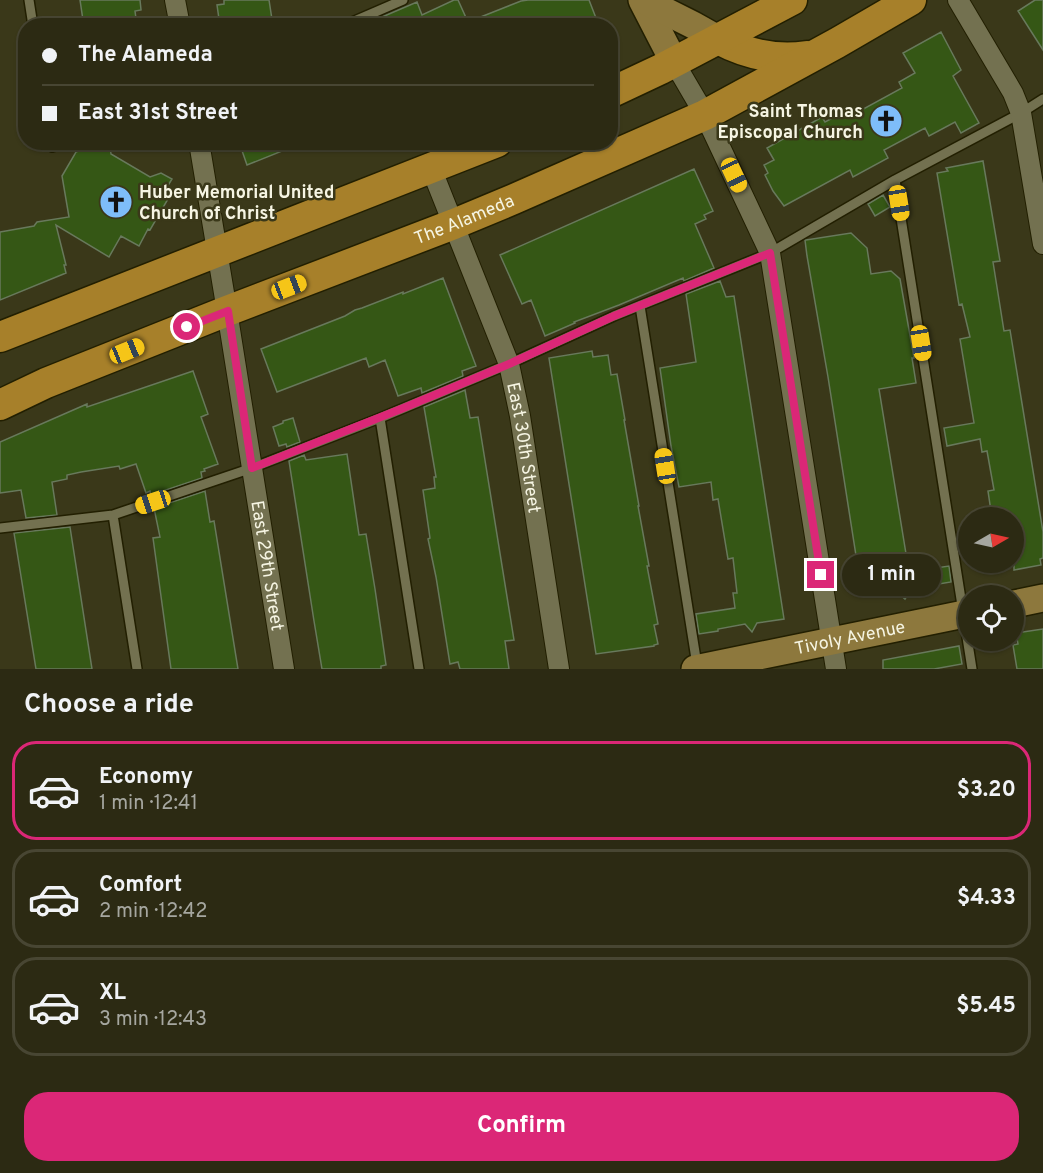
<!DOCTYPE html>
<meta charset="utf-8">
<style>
:root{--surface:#2c2a13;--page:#383621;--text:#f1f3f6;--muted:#a6a7a0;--line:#484633;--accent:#db2777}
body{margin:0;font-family:Overpass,sans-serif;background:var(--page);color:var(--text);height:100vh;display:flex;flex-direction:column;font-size:22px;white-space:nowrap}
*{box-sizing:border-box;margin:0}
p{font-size:20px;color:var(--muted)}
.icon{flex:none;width:33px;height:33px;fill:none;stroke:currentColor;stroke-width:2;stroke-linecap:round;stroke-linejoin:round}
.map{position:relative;height:669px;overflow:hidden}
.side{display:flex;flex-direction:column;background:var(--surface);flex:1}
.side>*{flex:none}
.guide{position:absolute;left:18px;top:18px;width:600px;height:132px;border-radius:24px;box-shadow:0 2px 4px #0004,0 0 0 2px var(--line);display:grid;align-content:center;height:132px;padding:0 24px;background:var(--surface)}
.needle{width:39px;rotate:81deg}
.fabs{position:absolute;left:958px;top:507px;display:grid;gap:12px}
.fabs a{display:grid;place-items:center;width:66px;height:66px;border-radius:50%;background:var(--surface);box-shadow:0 2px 4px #0004,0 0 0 2px var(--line);font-size:30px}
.end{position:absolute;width:27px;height:27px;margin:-14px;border:8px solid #db2777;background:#fff;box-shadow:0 0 0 3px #fff}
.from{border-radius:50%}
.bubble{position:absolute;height:42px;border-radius:21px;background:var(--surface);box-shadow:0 2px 4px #0004,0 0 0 2px var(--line);font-size:20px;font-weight:700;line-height:42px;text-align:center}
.car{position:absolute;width:18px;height:36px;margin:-18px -9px;border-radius:8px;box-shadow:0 0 4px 2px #0007;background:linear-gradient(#f5c518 24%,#345 0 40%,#f5c518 0 76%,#345 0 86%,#f5c518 0)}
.guide b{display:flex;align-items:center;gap:21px;height:57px;font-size:22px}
.guide b+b{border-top:2px solid var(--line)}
.guide i{width:15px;height:15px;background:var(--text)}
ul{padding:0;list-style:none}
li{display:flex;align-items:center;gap:18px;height:99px;margin:0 12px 9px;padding:0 12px;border:3px solid var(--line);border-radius:24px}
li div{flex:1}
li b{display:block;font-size:22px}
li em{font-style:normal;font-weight:700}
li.selected{border-color:var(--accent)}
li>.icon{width:54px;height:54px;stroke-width:1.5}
h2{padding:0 24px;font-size:27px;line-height:72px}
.button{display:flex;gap:12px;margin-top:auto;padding:12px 24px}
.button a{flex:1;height:69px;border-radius:24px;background:var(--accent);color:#fff;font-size:24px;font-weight:700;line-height:69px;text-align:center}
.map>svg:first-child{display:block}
.building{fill:#355715;stroke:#68795c;stroke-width:1.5}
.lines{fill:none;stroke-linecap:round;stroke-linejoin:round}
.lane-casing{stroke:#221f01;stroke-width:12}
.street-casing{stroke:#221f01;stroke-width:22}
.secondary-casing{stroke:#221f01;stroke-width:30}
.primary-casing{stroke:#221f01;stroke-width:33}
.lane{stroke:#737150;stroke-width:9}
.street{stroke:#737150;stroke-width:20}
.secondary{stroke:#8d783d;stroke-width:27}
.primary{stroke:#a7802a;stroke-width:30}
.route{stroke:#db2777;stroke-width:8}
.labels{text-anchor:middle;stroke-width:5;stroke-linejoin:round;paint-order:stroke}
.poi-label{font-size:18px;font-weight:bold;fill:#f6f5e3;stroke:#3a3819;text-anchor:end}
.street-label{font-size:18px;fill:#f6f5e3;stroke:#3a3819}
</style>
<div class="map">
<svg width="1043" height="669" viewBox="0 0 1043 669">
<rect width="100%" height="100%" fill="#3a3819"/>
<path class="building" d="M80 0H140L141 10 135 11 137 26H97L96 17 83 20Z
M224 0H269L273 26H220L217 5 224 4Z
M454 0H458L468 22 521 1 528 0H589L596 18 577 26H361L417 2 422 15Z
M1035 0H1043V50L1018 11Z
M941 32 961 70 953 76 979 123 961 133 955 122 929 136 925 128 884 150 888 158 853 177 850 170 784 206 773 191 765 175 768 173 764 165 774 160 767 148 822 117 825 122 844 112 847 118 902 88 899 82 915 73 903 53Z
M99 142H102L110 147 111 154 150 177 161 173 172 179 162 195 168 199 150 230 148 229 139 246 121 236 109 257 56 225 66 265H64L66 273 0 300V232L34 226 37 222 69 217 62 176 76 152Z
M239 142H302V143L247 165Z
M983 161 1000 261 993 262 1004 331 1010 330 1043 532V558L1040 559 1041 565 1014 570V518H992L988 491 994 490 987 451 982 452 980 439 947 446 944 428 974 423 960 339 970 337 962 304 959 305 937 173 948 171 946 168Z
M694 169 713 211 704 215 706 219 695 224 714 268 684 281 683 278 619 305 574 322 575 323 545 336 531 300 522 304 500 255Z
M883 195 890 207 875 216 868 204Z
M851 233 867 248 871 274 891 271 900 279 914 358H912L916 383 879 389 909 572 949 566 951 582 921 587V589L910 591 905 599 898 593 871 596 868 579 860 581 828 377 807 256 805 240H806Z
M443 278 476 366 462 371 463 376 422 393 421 388 398 396 385 360 369 367 366 358 277 392 261 349 345 316 355 310 362 308 403 292V294Z
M720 281 726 297 734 296 784 619 757 623 752 632 745 624 718 629V631L699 634 696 614 735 608 733 593H737L733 558 728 559 718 499 713 500 711 482 679 487 671 446 660 368 696 362 686 294Z
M592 351 593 357 608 355 611 375 617 374 625 420H624L639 506H638L649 566H647L658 624 654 625 658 644 654 645V646L596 654 549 358Z
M193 371 208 414 201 417 218 464 204 469 205 471 201 472 202 478 151 495 150 491 146 493 136 464 120 469 119 466 81 472 67 475V479L52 482 57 515 26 518 21 490 0 493V442L87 404V407Z
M465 390 470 418 478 417 514 640 505 641 509 669H460L458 662 450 664 436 577 428 539 430 538 423 490 435 488 434 477H436L424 407Z
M293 418 300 442 287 447 286 444 279 446 273 427 283 423V421Z
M347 454 359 535 366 534 375 589 386 665 381 666V669H322L314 621 289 461 304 455 306 460Z
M205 491 210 522 214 521 238 669H171L153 538 160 537 154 508Z
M70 527 92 669H36L14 533Z
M1043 629V669H1017L1013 645 1018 644 1016 633Z
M959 646 962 664 934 669H883V660Z"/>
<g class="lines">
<defs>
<path id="lane" d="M29 0 33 26
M343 26 403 0
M51 142 52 147 67 142
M895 180 972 669
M640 306 697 665
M380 418 419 669
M113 515 137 669
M0 528 113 515 252 468 380 418 509 364 614 316 770 253 895 180 1021 113 1043 99"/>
<g id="street">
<path d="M175 0 180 26"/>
<path d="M958 0 1013 93 1021 113 1043 244"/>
<path d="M674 62 705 115 770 253 836 669"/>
<path id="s1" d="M199 142 227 311 284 669"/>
<path id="s2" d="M431 168 509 364 520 416 559 669"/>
</g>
<g id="secondary">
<path d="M642 0 674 62"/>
<path d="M643 0 693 25 718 39"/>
<path d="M1014 604 1043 598"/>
<path id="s3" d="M695 669 969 613"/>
</g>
<g id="primary">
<path d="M718 39C746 54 775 61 807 56"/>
<path d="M610 93 661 69 792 0"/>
<path d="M0 337 497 142"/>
<path id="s4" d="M0 405 46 383 227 311 454 224 514 199 705 115 837 43 911 0"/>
</g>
</defs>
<use href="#lane" class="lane-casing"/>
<use href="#street" class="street-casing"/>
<use href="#secondary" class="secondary-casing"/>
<use href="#primary" class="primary-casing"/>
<use href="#lane" class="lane"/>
<use href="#street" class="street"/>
<use href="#secondary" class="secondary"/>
<use href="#primary" class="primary"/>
</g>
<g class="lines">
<path class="route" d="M187 327 228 311 252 468 401 409 509 364 614 316 770 253 821 575"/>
</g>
<defs>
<symbol id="church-disc" viewBox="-11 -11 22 22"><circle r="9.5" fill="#7ebdf9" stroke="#3a3819"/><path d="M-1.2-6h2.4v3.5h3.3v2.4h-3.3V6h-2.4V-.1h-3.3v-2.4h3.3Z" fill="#111"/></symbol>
</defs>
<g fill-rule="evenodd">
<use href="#church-disc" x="867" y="102" width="38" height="38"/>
<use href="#church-disc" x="97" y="183" width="38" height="38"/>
</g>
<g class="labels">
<g class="poi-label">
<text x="863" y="117">Saint Thomas<tspan x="863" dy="21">Episcopal Church</tspan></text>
<text x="139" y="198" text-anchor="start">Huber Memorial United<tspan x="139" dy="21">Church of Christ</tspan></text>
</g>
<g class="street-label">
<text dy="6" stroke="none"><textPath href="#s4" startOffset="500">The Alameda</textPath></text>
<text dy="6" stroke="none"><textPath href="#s2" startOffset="296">East 30th Street</textPath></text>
<text dy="6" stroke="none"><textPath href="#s1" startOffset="429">East 29th Street</textPath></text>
<text dy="6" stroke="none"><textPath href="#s3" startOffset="158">Tivoly Avenue</textPath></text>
</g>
</g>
</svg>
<div class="fabs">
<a><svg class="needle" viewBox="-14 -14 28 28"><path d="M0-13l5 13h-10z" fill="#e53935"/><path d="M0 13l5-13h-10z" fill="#a6a7a0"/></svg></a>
<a><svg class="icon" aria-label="locate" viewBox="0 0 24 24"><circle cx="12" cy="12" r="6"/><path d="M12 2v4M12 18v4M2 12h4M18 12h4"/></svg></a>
</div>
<i class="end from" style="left:187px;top:327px"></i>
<i class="end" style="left:821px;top:575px"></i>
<div class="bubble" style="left:842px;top:554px;width:99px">1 min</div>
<i class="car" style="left:734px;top:175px;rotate:155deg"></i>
<i class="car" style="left:899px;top:203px;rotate:171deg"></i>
<i class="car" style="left:289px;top:287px;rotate:69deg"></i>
<i class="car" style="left:921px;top:343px;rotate:171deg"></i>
<i class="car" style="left:127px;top:351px;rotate:68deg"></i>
<i class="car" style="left:665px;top:466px;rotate:351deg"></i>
<i class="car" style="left:153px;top:502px;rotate:252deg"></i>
<div class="guide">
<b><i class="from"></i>The Alameda</b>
<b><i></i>East 31st Street</b>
</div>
</div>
<section class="side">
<h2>Choose a ride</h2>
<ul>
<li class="selected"><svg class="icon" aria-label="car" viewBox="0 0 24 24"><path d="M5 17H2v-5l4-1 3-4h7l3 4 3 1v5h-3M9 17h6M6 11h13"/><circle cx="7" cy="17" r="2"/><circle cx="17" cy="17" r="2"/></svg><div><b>Economy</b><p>1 min · 12:41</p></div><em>$3.20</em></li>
<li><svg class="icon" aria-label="car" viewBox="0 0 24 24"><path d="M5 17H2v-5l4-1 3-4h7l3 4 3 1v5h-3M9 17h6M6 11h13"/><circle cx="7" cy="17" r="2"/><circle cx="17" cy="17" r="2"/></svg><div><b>Comfort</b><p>2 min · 12:42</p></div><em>$4.33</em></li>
<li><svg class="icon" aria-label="car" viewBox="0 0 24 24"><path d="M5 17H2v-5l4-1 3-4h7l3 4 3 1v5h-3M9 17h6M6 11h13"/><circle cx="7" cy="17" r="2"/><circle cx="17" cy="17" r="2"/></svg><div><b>XL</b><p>3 min · 12:43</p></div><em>$5.45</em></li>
</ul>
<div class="button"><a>Confirm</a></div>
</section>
